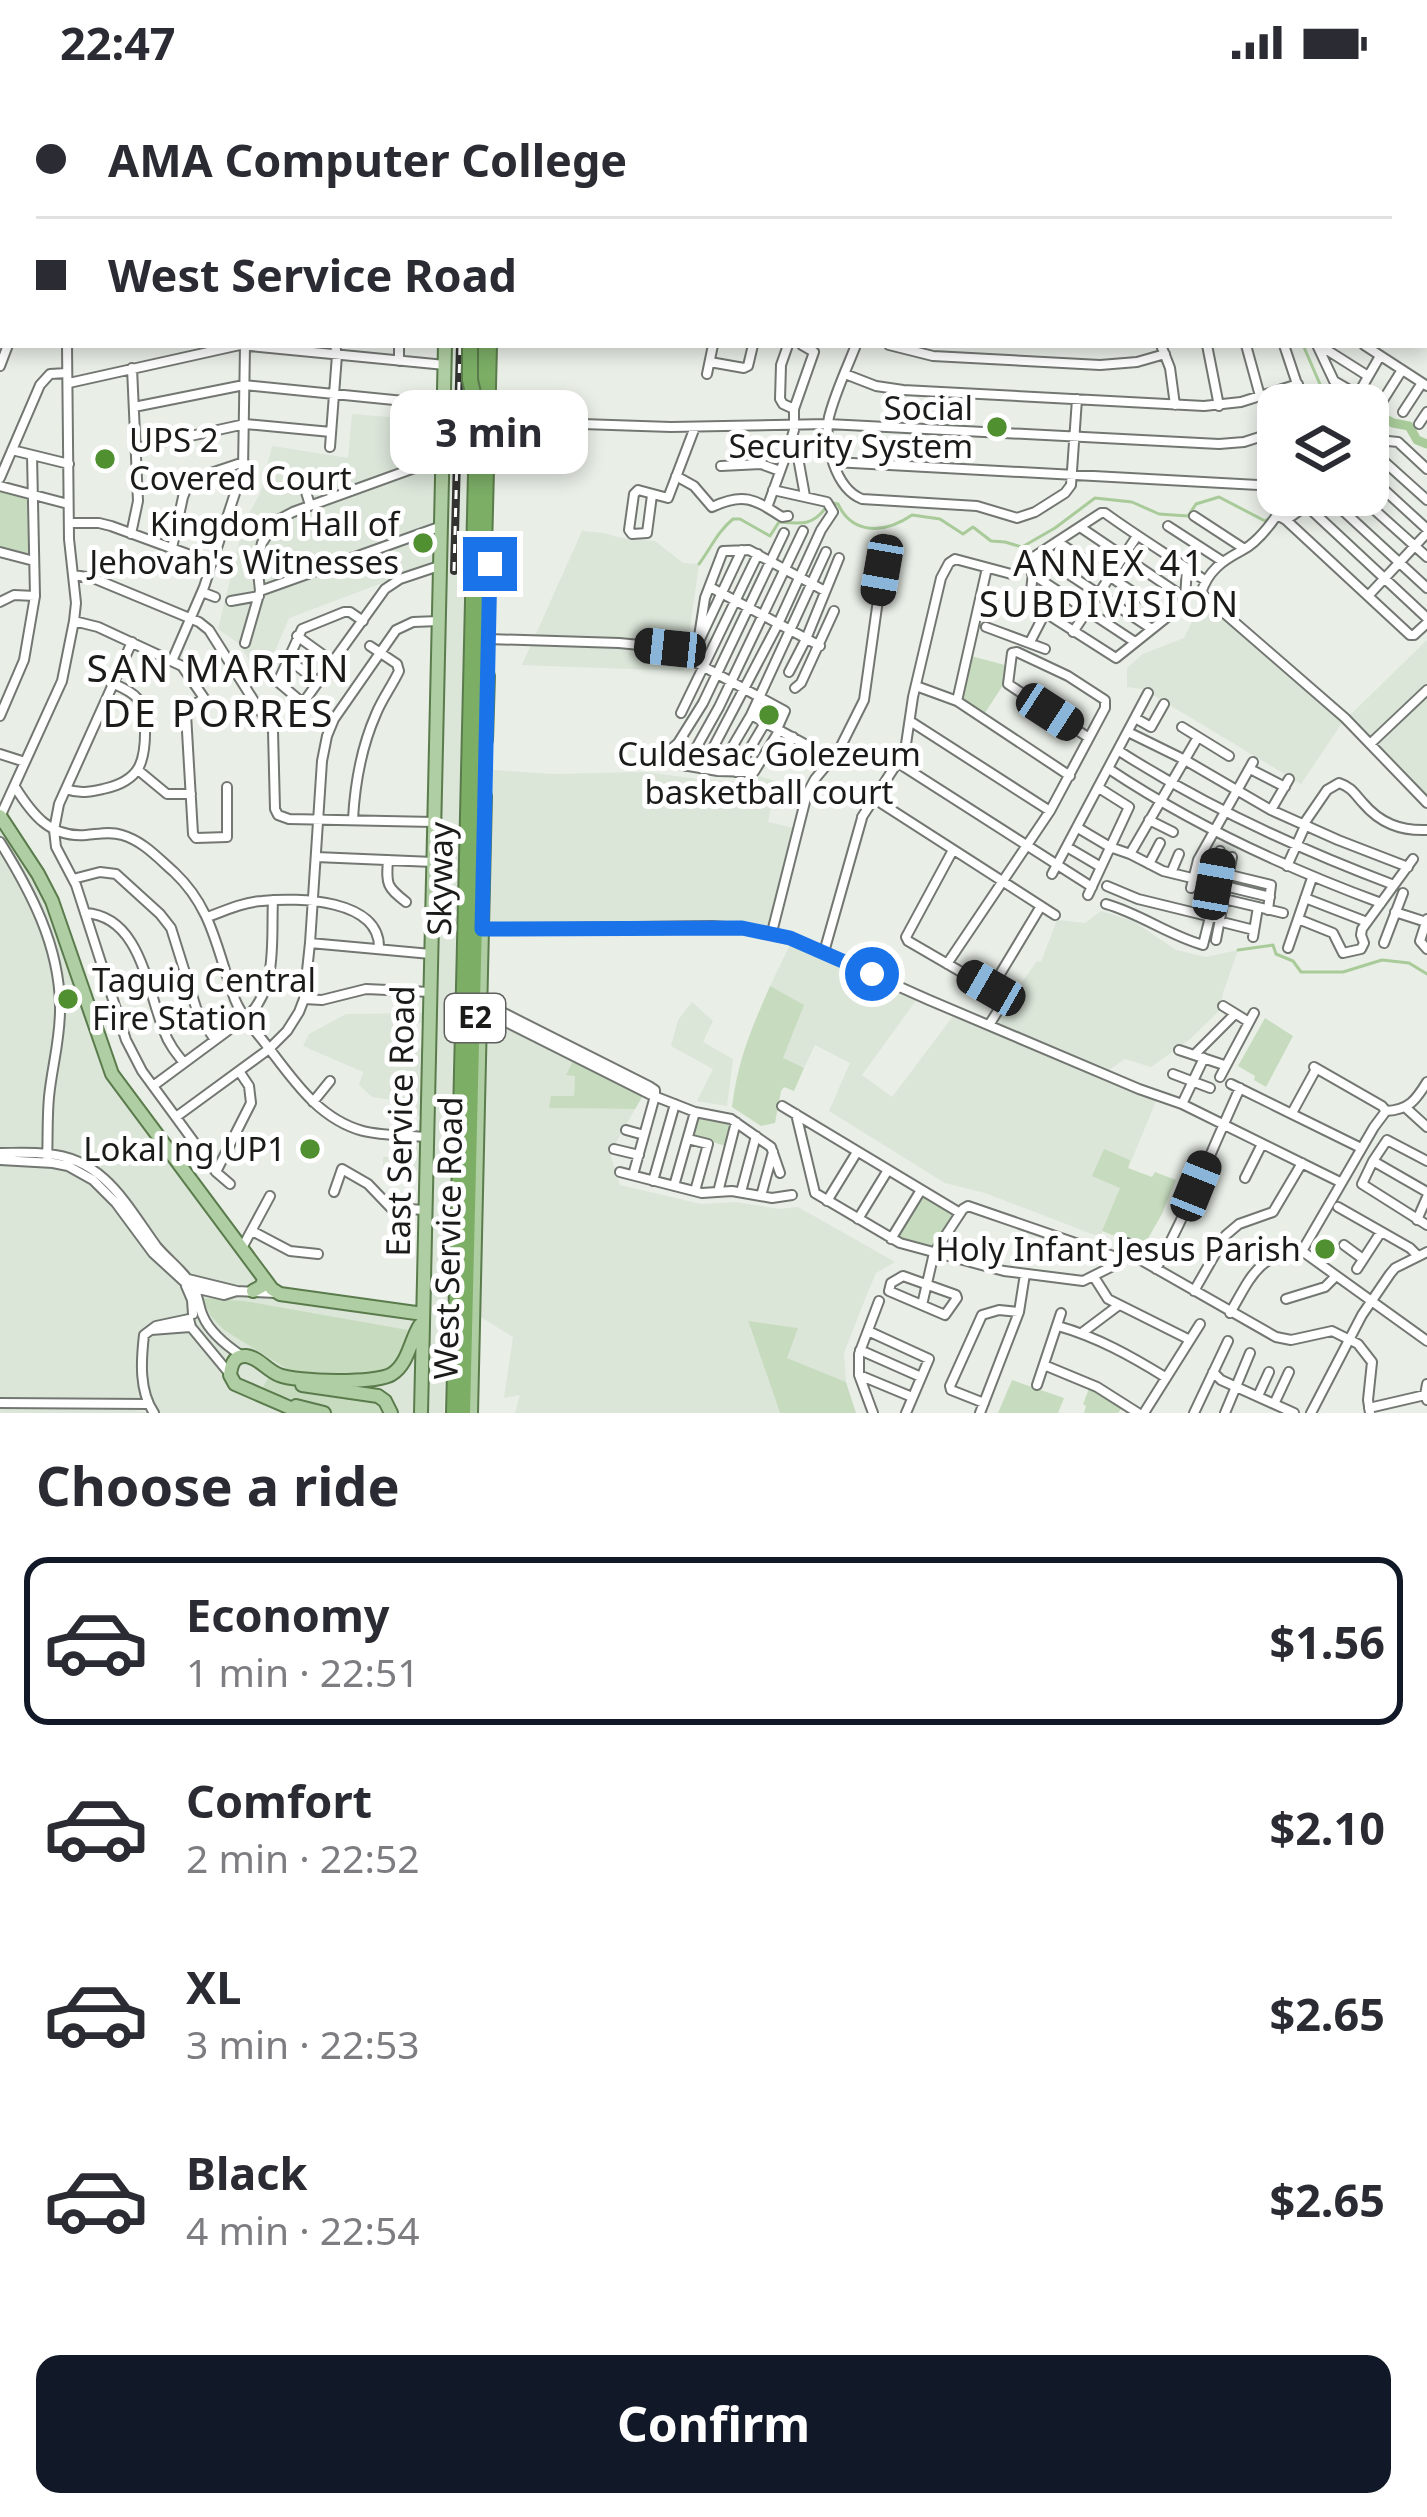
<!DOCTYPE html>
<meta charset="utf-8">
<style>
:root{--surface:#fff;--page:#f2f2f3;--text:#2b2b33;--muted:#7c7c81;--line:#e1e1e2;--accent:#111827}
body{margin:0;font-family:"Noto Sans",sans-serif;background:var(--page);color:var(--text);height:100vh;display:flex;flex-direction:column;font-size:45px;white-space:nowrap}
*{box-sizing:border-box;margin:0}
p{font-size:39px;color:var(--muted)}
.icon{flex:none;width:66px;height:66px;fill:none;stroke:currentColor;stroke-width:2;stroke-linecap:round;stroke-linejoin:round}
.map{position:relative;height:1329px;overflow:hidden}
.drawer{display:flex;flex-direction:column;background:var(--surface);flex:1}
.drawer>*{flex:none}
.guide{position:absolute;left:0px;top:0px;width:1428px;height:264px;box-shadow:0 6px 18px #0003;display:grid;align-content:center;height:264px;padding:0 36px;background:var(--surface)}
.buttons{position:absolute;left:1257px;top:300px;display:grid;gap:24px}
.buttons a{display:grid;place-items:center;width:132px;height:132px;border-radius:24px;background:var(--surface);box-shadow:0 6px 18px #0003;font-size:60px}
.end{position:absolute;width:54px;height:54px;margin:-27px;border:15px solid #1a73e8;background:#fff;box-shadow:0 0 0 6px #fff}
.from{border-radius:50%}
.bubble{position:absolute;height:84px;border-radius:24px;background:var(--surface);box-shadow:0 6px 18px #0003;font-size:39px;font-weight:700;line-height:84px;text-align:center}
.car{position:absolute;width:36px;height:72px;margin:-36px -18px;border-radius:15px;box-shadow:0 0 9px 3px #0007;background:linear-gradient(#222 24%,#8ab4d8 0 40%,#222 0 76%,#8ab4d8 0 86%,#222 0)}
.guide b{display:flex;align-items:center;gap:42px;height:114px;font-size:45px}
.guide b+b{border-top:3px solid var(--line)}
.guide i{width:30px;height:30px;background:var(--text)}
ul{padding:0;list-style:none}
li{display:flex;align-items:center;gap:36px;height:168px;margin:0 24px 18px;padding:0 12px;border:6px solid transparent;border-radius:24px}
li div{flex:1}
li b{display:block;font-size:45px}
li em{font-style:normal;font-weight:700}
li.on{border-color:var(--accent)}
li>.icon{width:108px;height:108px;stroke-width:1.5}
h2{padding:0 36px;font-size:54px;line-height:144px}
.button{display:flex;gap:24px;margin-top:auto;padding:24px 36px}
.button a{flex:1;height:138px;border-radius:24px;background:var(--accent);color:#fff;font-size:48px;font-weight:700;line-height:138px;text-align:center}
.status{display:flex;justify-content:space-between;align-items:center;height:84px;padding:0 60px;background:var(--surface);direction:ltr}
.status svg{height:33px;fill:currentColor}
.map>svg:first-child{display:block}
.built{fill:#dbe5d8}
.green{fill:#c7dcbf}
.lines{fill:none;stroke-linecap:round;stroke-linejoin:round}
.stream{stroke:#a9cb9a;stroke-width:3}
.river{stroke:#a9cb9a;stroke-width:9}
.minor-casing{stroke:#737772;stroke-width:12}
.major-casing{stroke:#5a7b4b;stroke-width:16}
.highway-casing{stroke:#5a7b4b;stroke-width:18}
.minor{stroke:#fff;stroke-width:8}
.major{stroke:#b0cea3;stroke-width:12}
.highway{stroke:#7cae66;stroke-width:14}
.rail-casing{stroke:#323331;stroke-width:8}
.rail{stroke:#fff;stroke-width:3;stroke-dasharray:9;stroke-linecap:butt}
.highway-bridge-casing{stroke:#5a7b4b;stroke-width:18;stroke-linecap:butt}
.highway-bridge{stroke:#7cae66;stroke-width:14}
.route{stroke:#1a73e8;stroke-width:15}
.poi-dot{fill:#519030;stroke:#fff;stroke-width:4.5}
.labels{text-anchor:middle;stroke-width:10;stroke-linejoin:round;paint-order:stroke}
.shield{fill:#fff;stroke:#5f605f;stroke-width:3}
.shield-label{font-size:30px;font-weight:bold;fill:#1b1c1a}
.poi-label{font-size:33px;fill:#1b1c1a;stroke:#fff;text-anchor:end}
.street-label{font-size:33px;fill:#1b1c1a;stroke:#fff}
.neighbourhood-label{font-size:36px;letter-spacing:3px;fill:#1b1c1a;stroke:#fff}
.quarter-label{font-size:39px;letter-spacing:3px;fill:#1b1c1a;stroke:#fff}
</style>
<div class="status"><b>22:47</b><svg viewBox="0 0 49 12"><path d="M0 12V9h3v3zM5 12V6h3v6zM10 12V3h3v9zM15 12V0h3v12zM26 1h20v11H26zM47 4h2v5h-2z"/></svg></div>
<div class="map">
<svg width="1427" height="1329" viewBox="0 0 1427 1329">
<rect width="100%" height="100%" fill="#e9eee7"/>
<path class="built" d="M450 261H471L444 1329H423Z
M352 330 438 337 435 479 289 534 263 596 238 559 218 545 244 438 260 410 272 362 348 374Z
M582 447 604 449 621 454 655 457 683 479 699 480 684 587 522 581Z
M1197 518 1210 520 1344 636 1301 700 1143 605 1127 603V584L1143 570 1184 554 1197 527Z
M1427 556V714L1347 634Z
M493 686 553 690 646 688 705 696 748 698 759 692 776 697 768 738 794 744 769 843 708 837 525 842V838L487 839Z
M0 741 44 811 103 987 272 1214 416 1238 413 1329H157L156 1319H89L153 1329H0Z
M1101 827 1133 837 1176 866 1206 873 1238 866 1223 909 1221 925 1189 956 1151 983 1125 975 1106 988 993 939 1037 877 1041 878 1057 836 1085 839Z
M791 859 917 915 862 991 892 1013 954 931 1156 1017 1100 1153 985 1109 945 1099 829 1027 850 979 815 961 804 984 782 975V911L770 902Z
M692 918 713 937 703 958 733 975 727 1022 697 1017 713 985 671 962 678 936Z
M426 929V939H402L403 965 427 964 422 1032 400 1031 399 1017 372 1013 359 1001 363 988 303 962 309 950 346 930Z
M487 933 574 975 567 990 575 992 574 1013 549 1024 635 1025 610 1069 620 1101 701 1120 736 1118 779 1125 798 1123 895 1178 876 1189 867 1210 844 1269 846 1298 786 1274 797 1244 748 1238 780 1329H515L520 1311 504 1314 513 1253 479 1232Z
M404 1054 421 1055 420 1086 383 1085V1073L403 1072Z"/>
<path class="green" d="M0 404 31 413 32 475 0 466Z
M971 572 1005 581 1003 601 983 632 960 616Z
M770 902 804 921 783 974 804 984 794 1007 784 1003 781 1007 775 1039 761 1042 732 1023C738 975 751 946 770 902Z
M1265 934 1293 952 1266 1003 1254 996 1255 992 1238 982Z
M574 975 644 1010 635 1025 549 1024 551 1012H574L575 992 566 991Z
M697 1032 732 1040 726 1062 692 1052Z
M1104 1065 1130 1076 1128 1084 1152 1093 1155 1088 1176 1096 1162 1130 1143 1163 1102 1147 1120 1104 1092 1092Z
M923 1110 954 1133 933 1167 895 1154Z
M202 1214 244 1217 408 1246 405 1265 396 1282 383 1290 292 1288 224 1246 211 1232Z
M748 1237 798 1244 787 1274 846 1298 856 1329H780Z
M268 1294C287 1302 306 1307 326 1310 345 1312 365 1311 384 1320L386 1329H332L262 1305Z
M1012 1296 1064 1314 1058 1329H998Z
M1090 1302 1124 1321 1118 1329H1084L1086 1322 1083 1320Z"/>
<g class="lines">
<path class="stream" d="M967 0 970 3
M1408 3 1409 0
M1425 37H1427
M1303 261 1329 321
M833 419 838 420C853 452 886 449 912 431L940 435 963 450 973 443 991 457 1005 458 1022 463 1055 444 1095 414 1132 418 1159 430 1188 432 1196 420 1219 413 1265 437 1273 432
M1280 428 1312 411
M699 480C711 464 717 448 733 435H740L770 452 779 438C802 440 813 442 827 422
M1238 866 1273 861 1276 870 1293 877 1301 888H1343L1382 876 1409 879 1427 890"/>
<path class="river" d="M1345 321H1361
M1368 325 1393 339 1409 342 1417 356 1427 360"/>
<defs>
<path id="minor" d="M712 0V3
M936 0 937 3
M1011 0 1014 3
M1080 0 1082 3
M1130 0 1133 3
M1180 0 1183 3
M1237 0 1241 3
M1300 0 1303 3
M1375 0 1378 3
M9 3 10 0
M127 3 129 0
M844 3 856 0
M1288 3 1291 0
M0 33 3 24
M1425 99 1427 98
M0 117 3 118
M1425 140 1427 142
M0 167 3 159
M1425 198 1427 199
M1425 243 1427 240
M1425 257 1427 258
M788 261 781 281 780 315 783 320 794 325
M856 261C847 284 835 309 829 333 823 359 836 405 862 415L977 422 1017 434 1035 428 1065 409 1071 401 1077 315
M889 261 933 272 1100 281 1137 278 1165 270
M1161 261 1170 284 1175 321
M1207 261 1219 322
M1246 261 1260 312
M1284 261 1304 321
M1317 261 1334 297 1353 308 1361 305 1380 272
M1319 261 1368 292
M1364 261 1427 302
M399 277V261
M710 278 744 284 748 282 753 261
M0 282 8 261
M707 290 713 261
M845 290 876 302 903 306 1204 322 1241 318 1298 300
M69 299 240 261 445 281
M134 323 244 301 444 321
M1378 324 1402 286
M1403 328 1422 299
M493 337 671 343 828 340 1219 360 1244 358 1278 347
M1419 340 1427 328
M1368 355 1398 358 1427 385
M789 361 797 368 805 412
M330 363 337 271 335 261
M1368 363 1427 416
M136 364 245 340 331 348
M12 366 69 380
M834 378 1277 402
M721 382 761 380 780 387
M1368 391 1427 445
M301 392 310 421
M676 392 694 402 712 423C744 408 754 415 782 433L788 432
M0 394 40 301 50 290 67 289
M0 402 68 420
M1276 402 1277 431C1268 444 1255 460 1241 467 1222 477 1208 487 1201 509L1345 634 1427 719
M652 411 647 449 632 450 629 446 634 410 638 406 668 414 695 343
M1326 411 1427 504
M1358 411 1427 473
M768 421 789 363 794 346V325L814 268 802 261
M1307 422 1427 534
M1277 431 1286 436 1410 551H1414L1427 539
M1194 432 1243 464
M1286 436 1322 411
M69 439H99L111 442 212 479
M1168 442 1222 477
M1080 443 1185 514
M131 450 138 417 132 284
M1058 458 1169 532
M172 464 183 413 190 396 244 378
M0 468 34 477
M1038 470 1152 545
M1187 484 1185 514 1181 522 1116 574 1044 528 1030 515 1035 472 1101 429H1105C1138 453 1173 474 1206 497
M1032 490 1135 558
M73 491 93 494 199 538 209 546 273 647 275 725 278 731 289 735 434 738
M710 503 820 562
M260 507 439 443
M202 508 215 513
M1368 512 1427 449
M231 517 259 512
M0 518 14 511 35 512
M74 537 98 543 182 582 204 614 188 625 186 630 193 750 196 754 227 753V703
M986 543 1045 565
M1073 548 1137 452
M297 552 333 578
M488 555 619 559 671 564
M700 555 742 466
M132 558 59 720 54 746 56 763 76 801 126 956 142 987 216 1088 230 1100
M1030 558 1045 529
M245 559 260 507 257 478 262 459 276 437 293 428 442 374
M288 575 318 598
M172 577 204 503 243 385 245 262
M789 588 806 555 839 474
M916 602 957 617 1070 692
M795 604 801 599 834 527
M957 617 987 484
M303 619 278 598 302 545 344 528H350L363 537
M298 626 385 505 400 495 439 482
M681 629 758 470
M751 631 803 659 829 677
M0 632 24 576 35 512 32 371
M1135 634 1151 643 1164 620
M910 637 1050 727
M1182 643 1229 672
M777 645 785 627 695 578 705 514 723 467 749 466 825 507
M779 647 754 688 718 687 665 678 669 667 678 659 703 619 784 449
M1128 648 1185 676 1271 726 1338 756 1408 783
M1370 660 1427 606
M1119 667C1205 722 1298 765 1394 801
M0 670 25 678
M898 679 1092 803
M777 680 793 653
M686 682 719 623 803 447
M702 685 778 540 821 446 833 428 827 418 773 406
M1109 685C1193 741 1286 784 1381 819
M1250 685 1285 703
M138 686 167 710H191
M718 687 751 631 826 468
M736 688 765 639
M15 703C32 730 50 754 86 751 99 750 110 747 122 751 143 757 158 774 174 788 212 824 216 863 233 910 239 930 256 947 268 963 294 997 319 1035 363 1047 383 1052 406 1051 427 1053
M66 705C80 710 89 708 103 705 141 697 146 677 145 641 144 631 145 622 137 614 131 607 121 603 112 599
M873 714 1055 831
M1271 726 1289 695
M0 733 62 597 74 537 76 519 69 455 67 261
M862 733 905 667 913 613 941 494 949 479 955 475 1015 491
M353 735C355 699 361 664 376 630 382 615 392 602 399 587L397 580 370 562
M1149 736 1173 748
M1303 741 1327 706 1339 699C1351 703 1354 709 1363 719 1380 739 1400 747 1427 746
M1078 744 1110 763 1130 770 1163 787 1270 813
M0 758C31 808 59 861 60 921 61 953 52 982 49 1013 47 1034 48 1057 47 1078
M1067 763 1101 783
M953 766 906 853 908 857 1006 914 989 941
M1130 770 1198 653
M316 773 433 778
M388 776C386 801 387 803 406 818
M1149 780 1160 759
M1287 782 1305 742
M1171 789 1179 770
M1052 790 1148 609
M1234 792 1271 801 1268 826
M73 795 100 788 116 790 160 830 171 844 198 930 215 956
M1215 799 1220 767
M1107 802 1138 815 1220 835
M1191 804 1198 776 1253 678
M1088 811 1129 723 1099 704
M1305 814 1367 838
M1224 815 1283 829
M1106 820C1141 830 1168 851 1203 861L1210 833
M1395 828 1426 838
M85 829C141 832 147 906 164 947 168 959 176 969 184 979
M208 833C226 826 244 818 262 817 298 813 381 815 379 865
M1298 835 1333 849 1343 869 1361 865 1364 859 1361 851 1362 845 1413 775
M1427 835 1420 857 1427 865
M1226 839 1254 846
M483 845 712 842 741 844 790 854 929 916 1139 1005 1182 1020 1340 1098
M772 848 807 710 815 695 839 666 864 616 884 473
M1253 853 1258 823
M1216 856 1232 773
M310 859 431 870
M1384 859 1403 809
M1288 864 1312 794
M824 868 862 734
M947 880 1050 727 1105 624V616L1068 592 1017 568 1012 569 1008 600 1089 654
M991 905 1041 822
M304 915 322 916 366 905 430 908
M480 917 649 1002 655 1006V1012
M1223 922 1249 938
M480 925 649 1010 695 1028 731 1035 771 1063 780 1089
M1179 966 1224 981
M1195 970 1235 930
M1314 983 1382 1022 1386 1027
M1173 990 1210 1004
M1220 993 1254 929
M1231 1000 1361 1064
M153 1002 249 931C278 902 271 854 273 816
M313 1018 330 997
M1182 1020 1204 974
M782 1022 960 1129
M1406 1024 1427 1043
M1292 1029 1316 985
M796 1030 815 1109 900 1159 1004 1187 1083 1197 1113 1182 1127 1159
M176 1033 269 965 287 947 299 928 304 915 310 859 322 677 327 652 334 635 396 546 413 538 439 537
M626 1046 644 1051
M688 1055 708 1060 695 1107
M614 1065 639 1071
M0 1069C16 1069 32 1068 47 1070 104 1074 127 1122 157 1163 169 1177 186 1189 194 1205 199 1214 199 1224 203 1232 210 1249 227 1262 242 1272
M0 1076 53 1079 68 1082 93 1096 116 1119 153 1169 190 1203 224 1211 237 1207 276 1209
M1373 1077 1427 1108
M1427 1077 1387 1056 1373 1077 1362 1100 1427 1141
M216 1088 251 1019 249 1002 239 987
M620 1088 702 1109 732 1107 772 1114 792 1111
M633 1091 655 1012
M1245 1094 1262 1060
M653 1097 675 1020
M674 1102 695 1028
M334 1108 342 1085 368 1100 391 1124 425 1126
M718 1108 736 1038
M741 1108 756 1052
M761 1112 773 1068
M827 1117 857 1068
M1338 1123 1410 1164 1418 1172
M858 1135 888 1086
M1417 1136 1427 1113
M252 1147 290 1167 318 1170
M891 1155 921 1106
M1344 1161 1363 1175
M242 1164 270 1112
M1302 1167 1374 1043 1386 1027C1409 1026 1416 1016 1427 998
M1302 1167 1427 1257
M1141 1176 1276 1253 1291 1256 1332 1247 1358 1260 1372 1278 1368 1316 1370 1329
M1156 1185C1188 1127 1212 1065 1240 1004
M1357 1185 1381 1148
M903 1192 956 1211 957 1214 945 1231 889 1207 891 1199Z
M1094 1193 1108 1215 1188 1255
M188 1195 237 1207
M186 1202 192 1216 193 1230
M1194 1207 1226 1151 1239 1140 1273 1128 1302 1079
M1286 1215 1325 1203 1336 1192
M922 1221 934 1169 963 1125 968 1122 1119 1174
M1230 1229C1250 1195 1257 1170 1302 1167
M189 1235 191 1243 229 1289
M1058 1242C1097 1253 1131 1272 1165 1293
M151 1246 190 1243
M868 1247 929 1275 906 1329
M1083 1248 1119 1221
M860 1266 921 1293
M1044 1281 1097 1303 1138 1329
M1213 1288 1221 1296 1294 1329
M859 1291 912 1313
M1427 1300 1425 1311 1427 1316
M1037 1301 1061 1229
M1258 1312 1269 1288
M0 1319 148 1320
M984 1319 951 1306 950 1302 982 1231 999 1226 1019 1228
M1274 1320 1289 1288
M1369 1324 1425 1311
M154 1329C139 1307 141 1277 144 1251L156 1242 189 1235
M873 1329 859 1291V1270L879 1217
M980 1329 1019 1228 1025 1190
M1144 1329 1200 1240
M1194 1329 1228 1257
M1225 1329 1250 1269
M1311 1329 1362 1231 1390 1190 1395 1184 1427 1168"/>
<path id="major" d="M452 3V0
M486 656 488 592
M0 732 38 790 52 817 112 990 272 1205 280 1210 423 1230
M253 1207 262 1202 264 1194
M302 1301 378 1312 385 1317 391 1329
M296 1322 324 1329
M302 1329 235 1300 230 1291C231 1281 234 1271 246 1272 258 1273 268 1287 279 1291 297 1298 377 1300 392 1290 408 1280 410 1257 420 1241
M421 1329 445 261
M471 1329 485 712"/>
<path id="highway" d="M476 3V0
M492 3 493 0
M503 3 504 0
M454 1329 479 261
M463 1329 489 261"/>
</defs>
<use href="#minor" class="minor-casing"/>
<use href="#major" class="major-casing"/>
<use href="#highway" class="highway-casing"/>
<use href="#minor" class="minor"/>
<use href="#major" class="major"/>
<use href="#highway" class="highway"/>
<defs>
<path id="rail" d="M454 487 460 261"/>
</defs>
<use href="#rail" class="rail-casing"/>
<use href="#rail" class="rail"/>
<defs>
<path id="highway-bridge" d="M470 261V296L477 327"/>
</defs>
<use href="#highway-bridge" class="highway-bridge-casing"/>
<use href="#highway-bridge" class="highway-bridge"/>
</g>
<g class="lines">
<path class="route" d="M490 480 482 845 742 844 790 854 872 890"/>
</g>
<g class="poi-dot">
<circle cx="997" cy="343" r="12"/>
<circle cx="105" cy="375" r="12"/>
<circle cx="423" cy="459" r="12"/>
<circle cx="769" cy="631" r="12"/>
<circle cx="68" cy="915" r="12"/>
<circle cx="310" cy="1065" r="12"/>
<circle cx="1325" cy="1165" r="12"/>
</g>
<g class="labels">
<rect class="shield" x="445" y="910" width="60" height="48" rx="9"/>
<g class="shield-label">
<text x="475" y="944">E2</text>
</g>
<g class="poi-label">
<text x="973" y="336">Social<tspan x="973" dy="38">Security System</tspan></text>
<text x="129" y="368" text-anchor="start">UPS 2<tspan x="129" dy="38">Covered Court</tspan></text>
<text x="399" y="452">Kingdom Hall of<tspan x="399" dy="38">Jehovah's Witnesses</tspan></text>
<text x="769" y="682" text-anchor="middle">Culdesac Golezeum<tspan x="769" dy="38">basketball court</tspan></text>
<text x="92" y="908" text-anchor="start">Taguig Central<tspan x="92" dy="38">Fire Station</tspan></text>
<text x="286" y="1077">Lokal ng UP1</text>
<text x="1301" y="1177">Holy Infant Jesus Parish</text>
</g>
<g class="street-label">
<text transform="translate(440 795) rotate(-89)" y="12">Skyway</text>
<text transform="translate(400 1037) rotate(-89)" y="12">East Service Road</text>
<text transform="translate(448 1154) rotate(-89)" y="12">West Service Road</text>
</g>
<g class="neighbourhood-label">
<text x="1110" y="492">ANNEX 41<tspan x="1110" dy="41">SUBDIVISION</tspan></text>
</g>
<g class="quarter-label">
<text x="219" y="598">SAN MARTIN<tspan x="219" dy="45">DE PORRES</tspan></text>
</g>
</g>
</svg>
<div class="buttons">
<a><svg class="icon" aria-label="layers" viewBox="0 0 24 24"><path d="M12 4l9 5-9 5-9-5zM3 14l9 5 9-5"/></svg></a>
</div>
<i class="end from" style="left:872px;top:890px"></i>
<i class="end" style="left:490px;top:480px"></i>
<div class="bubble" style="left:390px;top:306px;width:198px">3 min</div>
<i class="car" style="left:882px;top:486px;rotate:190deg"></i>
<i class="car" style="left:670px;top:564px;rotate:276deg"></i>
<i class="car" style="left:1050px;top:628px;rotate:123deg"></i>
<i class="car" style="left:1214px;top:800px;rotate:10deg"></i>
<i class="car" style="left:991px;top:904px;rotate:300deg"></i>
<i class="car" style="left:1196px;top:1102px;rotate:22deg"></i>
<div class="guide">
<b><i class="from"></i>AMA Computer College</b>
<b><i></i>West Service Road</b>
</div>
</div>
<section class="drawer">
<h2>Choose a ride</h2>
<ul>
<li class="on"><svg class="icon" aria-label="car" viewBox="0 0 24 24"><path d="M5 17H2v-5l4-1 3-4h7l3 4 3 1v5h-3M9 17h6M6 11h13"/><circle cx="7" cy="17" r="2"/><circle cx="17" cy="17" r="2"/></svg><div><b>Economy</b><p>1 min · 22:51</p></div><em>$1.56</em></li>
<li><svg class="icon" aria-label="car" viewBox="0 0 24 24"><path d="M5 17H2v-5l4-1 3-4h7l3 4 3 1v5h-3M9 17h6M6 11h13"/><circle cx="7" cy="17" r="2"/><circle cx="17" cy="17" r="2"/></svg><div><b>Comfort</b><p>2 min · 22:52</p></div><em>$2.10</em></li>
<li><svg class="icon" aria-label="car" viewBox="0 0 24 24"><path d="M5 17H2v-5l4-1 3-4h7l3 4 3 1v5h-3M9 17h6M6 11h13"/><circle cx="7" cy="17" r="2"/><circle cx="17" cy="17" r="2"/></svg><div><b>XL</b><p>3 min · 22:53</p></div><em>$2.65</em></li>
<li><svg class="icon" aria-label="car" viewBox="0 0 24 24"><path d="M5 17H2v-5l4-1 3-4h7l3 4 3 1v5h-3M9 17h6M6 11h13"/><circle cx="7" cy="17" r="2"/><circle cx="17" cy="17" r="2"/></svg><div><b>Black</b><p>4 min · 22:54</p></div><em>$2.65</em></li>
</ul>
<div class="button"><a>Confirm</a></div>
</section>
